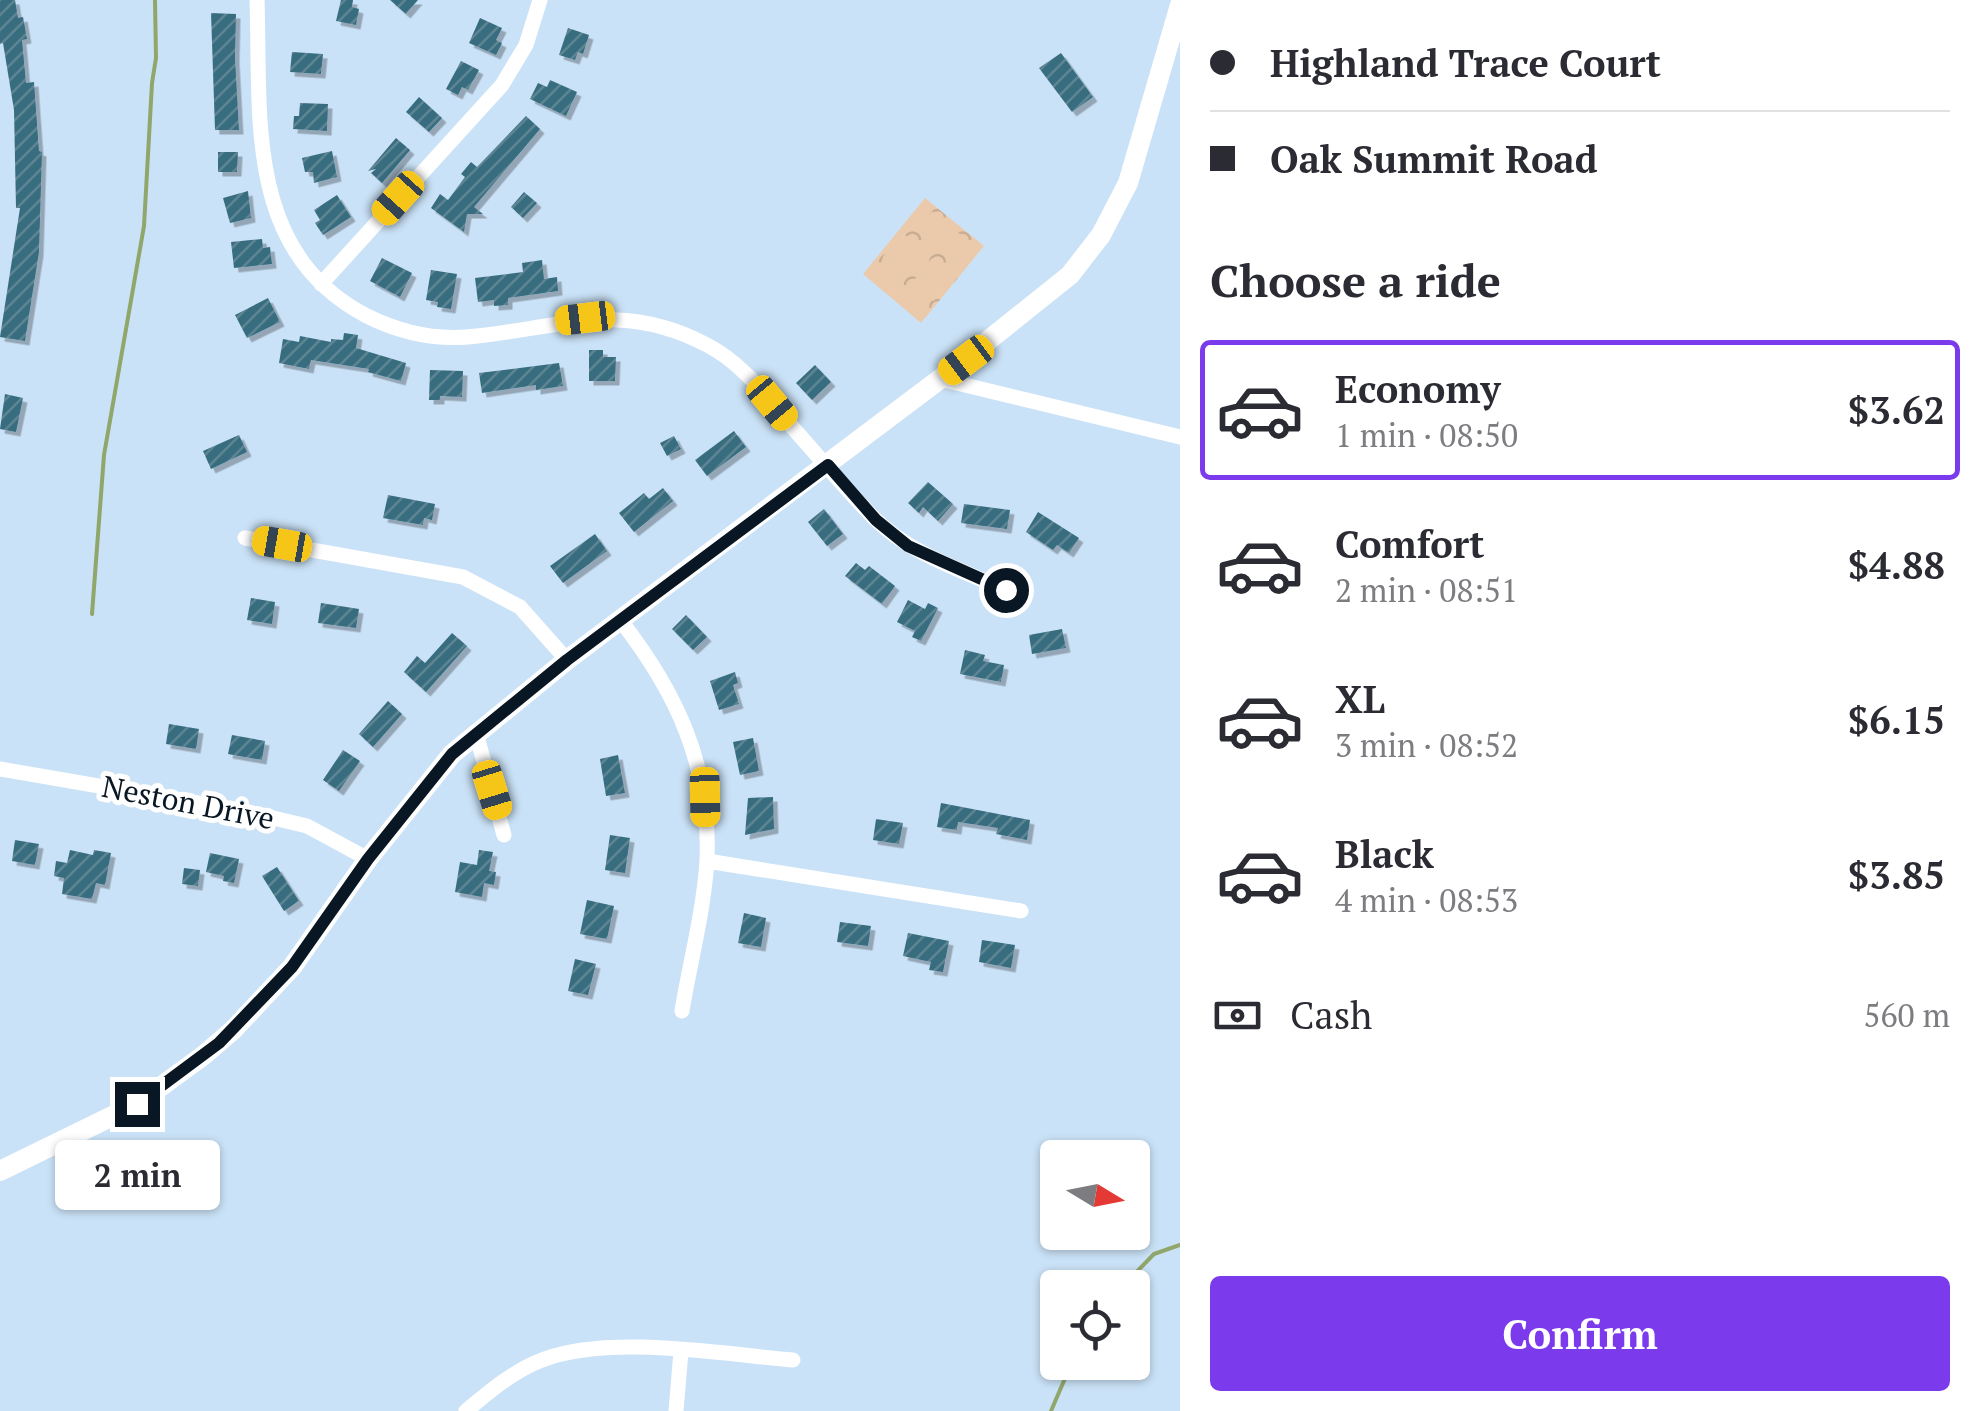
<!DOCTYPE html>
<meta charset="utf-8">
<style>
:root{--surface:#fff;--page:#f2f2f3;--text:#2b2b33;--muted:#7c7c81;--line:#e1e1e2;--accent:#7c3aed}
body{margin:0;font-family:"PT Serif",serif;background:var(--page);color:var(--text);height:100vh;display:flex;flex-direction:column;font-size:38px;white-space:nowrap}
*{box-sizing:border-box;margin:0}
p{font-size:32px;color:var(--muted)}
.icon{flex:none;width:55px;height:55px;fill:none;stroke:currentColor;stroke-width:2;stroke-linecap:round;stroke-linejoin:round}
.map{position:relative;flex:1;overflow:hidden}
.drawer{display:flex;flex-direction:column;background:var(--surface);width:800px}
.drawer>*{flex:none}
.hud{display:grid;align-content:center;height:220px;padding:0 30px;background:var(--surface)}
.needle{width:65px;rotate:100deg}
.buttons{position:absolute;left:1040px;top:1140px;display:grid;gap:20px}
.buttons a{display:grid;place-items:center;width:110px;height:110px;border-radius:10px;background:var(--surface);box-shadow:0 2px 8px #0004;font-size:50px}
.end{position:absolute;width:45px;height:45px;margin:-22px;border:12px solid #081723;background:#fff;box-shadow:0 0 0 5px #fff}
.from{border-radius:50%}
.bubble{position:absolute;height:70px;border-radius:10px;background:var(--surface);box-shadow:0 2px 8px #0004;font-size:32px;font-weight:700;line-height:70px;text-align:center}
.car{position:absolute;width:30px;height:60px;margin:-30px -15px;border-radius:12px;box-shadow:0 0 8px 2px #0007;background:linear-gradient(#f5c518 24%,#345 0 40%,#f5c518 0 76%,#345 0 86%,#f5c518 0)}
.hud b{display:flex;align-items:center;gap:35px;height:95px;font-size:38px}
.hud b+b{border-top:2px solid var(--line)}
.hud i{width:25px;height:25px;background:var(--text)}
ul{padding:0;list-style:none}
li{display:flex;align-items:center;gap:30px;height:140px;margin:0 20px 15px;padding:0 10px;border:5px solid transparent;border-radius:10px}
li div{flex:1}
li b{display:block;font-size:38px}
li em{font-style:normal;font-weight:700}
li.selected{border-color:var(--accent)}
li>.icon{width:90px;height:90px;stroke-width:1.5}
h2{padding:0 30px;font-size:45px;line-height:120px}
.pay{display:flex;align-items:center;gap:25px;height:110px;padding:0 30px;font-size:38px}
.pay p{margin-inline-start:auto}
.button{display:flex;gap:20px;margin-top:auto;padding:20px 30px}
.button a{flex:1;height:115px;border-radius:10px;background:var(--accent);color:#fff;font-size:40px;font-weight:700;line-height:115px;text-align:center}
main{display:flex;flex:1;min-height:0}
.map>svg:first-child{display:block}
.park{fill:url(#park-crowns)}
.pitch{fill:#ebcaab}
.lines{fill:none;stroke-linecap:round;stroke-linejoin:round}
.stream{stroke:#91a66b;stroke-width:4}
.building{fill:url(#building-hatch);filter:url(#shadow)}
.minor{stroke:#fff;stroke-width:15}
.major{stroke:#fff;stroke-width:20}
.route{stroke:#081723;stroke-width:12}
.labels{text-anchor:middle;stroke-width:10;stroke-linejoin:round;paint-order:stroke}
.street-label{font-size:30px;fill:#081723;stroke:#fff}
</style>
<main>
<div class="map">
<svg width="1180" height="1411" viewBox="0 0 1180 1411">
<defs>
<pattern id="park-crowns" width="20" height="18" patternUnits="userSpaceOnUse" patternTransform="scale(2.5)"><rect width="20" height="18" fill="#ebcaab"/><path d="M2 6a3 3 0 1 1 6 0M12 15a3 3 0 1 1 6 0" fill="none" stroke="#c8ad93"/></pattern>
<pattern id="building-hatch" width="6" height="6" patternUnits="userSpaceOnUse" patternTransform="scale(2.5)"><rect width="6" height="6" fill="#386d80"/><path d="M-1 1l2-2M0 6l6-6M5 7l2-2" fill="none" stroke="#5e8492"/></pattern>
<filter id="shadow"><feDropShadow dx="4.5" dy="4.5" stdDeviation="0" flood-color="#0004"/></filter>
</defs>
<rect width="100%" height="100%" fill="#cae2f7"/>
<path class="park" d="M925 198 984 246 921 323 863 274Z"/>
<path class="pitch" d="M932 211 971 243 956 261 917 229Z
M903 233 925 251 917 262 894 243Z
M891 248 913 266 904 276 882 258Z
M932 258 955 276 946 286 924 268Z
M878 262 900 280 892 291 870 273Z
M920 272 942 290 934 301 912 283Z
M908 287 930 305 921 315 899 297Z"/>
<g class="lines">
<path class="stream" d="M92 614 104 455 144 226 152 83 156 58 155 0
M1121 1288 1154 1254 1180 1245
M1051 1411 1072 1362"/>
</g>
<path class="building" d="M0 0H15L18 18 23 17 27 39 22 40 26 83 34 82 39 151 42 152 39 252 25 341 0 337 20 208H16L14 110 3 43 0 44Z
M341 0H353L352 7 359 9 356 25 336 21Z
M390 0H418L406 14Z
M211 13 236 14 235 58 239 130H215Z
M480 18 502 28 496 40 502 43 496 55 469 43Z
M568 28 589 35 583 54 578 52 575 60 559 55Z
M292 52 323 54 321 74 290 72Z
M1061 53 1093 97 1072 112 1039 68Z
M461 61 479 70 468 90 462 87 458 95 446 89Z
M550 80 577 92 566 116 530 99 538 83 547 87Z
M419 97 442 118 429 132 406 112Z
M300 103 328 104 327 131 293 129 294 116H299Z
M526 116 540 129 474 207 483 214H467L464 232 431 208 440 194 448 200 465 177 461 174 471 162 477 167Z
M396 138 410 150 382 183 371 173 376 169 368 171Z
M332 151 337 177 314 183 313 172H305L302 158Z
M218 152H238L237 172H218Z
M248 191 251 218 230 223 223 198Z
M524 192 537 203 523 218 511 207Z
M337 195 351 217 323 235 315 223 320 220 314 210Z
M262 239 263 248 270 247 272 264 234 268 231 242Z
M382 258 412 273 400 297 370 281Z
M542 260 544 279 557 277 558 291 508 298V305L494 306V300L478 302 475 278 523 272 522 263Z
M431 270 457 274 451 309 437 307 438 302 426 300Z
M268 298 280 322 247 338 235 315Z
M344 333 358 335 356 348 406 363 401 381 368 372 369 369 311 360 309 369 279 363 283 339 299 342 300 336 331 342V339L343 340Z
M589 350H603V357H616L615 381H589Z
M559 363 563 386 536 390V385L482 393 479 373Z
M815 365 831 382 812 400 796 383Z
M430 370 463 371 462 397 440 396V400H429Z
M5 394 23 398 16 432 0 429Z
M734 431 746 447 707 476 695 460Z
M239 435 247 452 211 469 203 451Z
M674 436 681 449 667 456 660 443Z
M928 482 953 504 938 521 923 507 919 513 908 503Z
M663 488 673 501 634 532 619 513 644 493 649 499Z
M388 495 435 504 432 520 424 518 423 525 383 518Z
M964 504 1010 510 1007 529 961 523Z
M824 509 843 534 827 546 808 522Z
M1038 512 1079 538 1069 553 1057 545 1053 550 1026 532Z
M595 534 607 551 563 583 550 566Z
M856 563 865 570 869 566 895 586 882 604 845 576Z
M251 598 275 602 272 624 247 620Z
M908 600 925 609 928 603 938 608 921 641 912 637 915 631 897 622Z
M321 603 359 609 356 628 318 623Z
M686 615 707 637 693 650 672 629Z
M1062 629 1066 648 1032 654 1029 635Z
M452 633 467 646 426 692 404 672 417 656 425 663Z
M965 650 985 655 983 661 1004 665 1001 682 960 674Z
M735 672 738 683 733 685 739 704 719 710 710 681Z
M388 701 402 714 373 747 359 734Z
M169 724 199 729 196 749 166 744Z
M232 735 265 741 262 760 228 754Z
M753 738 759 771 740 775 733 742Z
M343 750 360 761 339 791 323 780Z
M618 755 625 793 606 796 600 759Z
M773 797 774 829 745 835 748 798Z
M941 803 1030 820 1027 840 996 834 998 828 958 822 957 830 937 827Z
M876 819 903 823 899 844 873 840Z
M610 835 630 838 625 873 605 870Z
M15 840 39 844 35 865 12 861Z
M70 850 93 855 94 850 111 853 105 885 96 883 92 899 62 894 64 878 54 876 56 861 67 863Z
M479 850 493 852 489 871 496 872 494 885 484 883 482 897 455 892 460 862 477 865Z
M210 853 239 859 234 883 223 881 224 876 206 872Z
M277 867 299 901 284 911 262 876Z
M184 868 200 870 198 886 182 884Z
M587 900 614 906 607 939 580 934Z
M744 913 766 918 761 947 738 943Z
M840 922 871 926 868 946 837 942Z
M908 933 949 941 943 972 929 970 931 962 903 956Z
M982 940 1015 945 1011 968 979 962Z
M575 959 596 964 588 995 568 991Z"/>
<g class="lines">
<path class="minor" d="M257 0C261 118 244 252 367 316 401 333 439 341 477 336 563 327 623 300 707 345 744 364 766 397 793 428 820 458 846 490 874 518 910 554 961 570 1006 590
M321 284 502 85 526 45 540 0
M940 379 1180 437
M245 538 463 577 520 607 567 660
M621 621C677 693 711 766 707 860 704 910 690 962 682 1011
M476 733 504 835
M0 769 244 811 307 826 368 859
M707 861 1021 911
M466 1411C489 1392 513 1371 542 1360 609 1334 721 1354 793 1360
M676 1411 681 1351"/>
<path class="major" d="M0 1171 137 1104 204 1055 233 1030 292 967 368 859 452 754 567 660 940 379 1070 275 1101 235 1128 183 1180 5"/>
</g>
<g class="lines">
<path class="route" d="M137 1104 219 1043 292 967 368 859 452 754 567 660 828 465 876 520 908 546 1006 590"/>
</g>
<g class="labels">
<g class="street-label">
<text transform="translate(188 803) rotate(11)" y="10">Neston Drive</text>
</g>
</g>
</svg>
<div class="buttons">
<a><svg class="needle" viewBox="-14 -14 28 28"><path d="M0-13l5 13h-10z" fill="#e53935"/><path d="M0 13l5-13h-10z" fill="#7c7c81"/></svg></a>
<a><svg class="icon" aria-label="locate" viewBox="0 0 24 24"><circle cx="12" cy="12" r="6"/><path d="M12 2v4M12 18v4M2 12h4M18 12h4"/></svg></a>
</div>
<i class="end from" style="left:1006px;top:590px"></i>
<i class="end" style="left:137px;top:1104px"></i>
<div class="bubble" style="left:55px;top:1140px;width:165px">2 min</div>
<i class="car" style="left:398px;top:198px;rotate:222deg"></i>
<i class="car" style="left:585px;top:318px;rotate:263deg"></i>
<i class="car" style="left:966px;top:360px;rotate:233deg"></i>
<i class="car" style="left:772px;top:403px;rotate:140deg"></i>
<i class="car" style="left:282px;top:544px;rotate:280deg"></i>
<i class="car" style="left:492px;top:790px;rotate:163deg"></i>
<i class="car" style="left:705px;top:797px;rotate:179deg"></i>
</div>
<section class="drawer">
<div class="hud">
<b><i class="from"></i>Highland Trace Court</b>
<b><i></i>Oak Summit Road</b>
</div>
<h2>Choose a ride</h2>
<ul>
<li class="selected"><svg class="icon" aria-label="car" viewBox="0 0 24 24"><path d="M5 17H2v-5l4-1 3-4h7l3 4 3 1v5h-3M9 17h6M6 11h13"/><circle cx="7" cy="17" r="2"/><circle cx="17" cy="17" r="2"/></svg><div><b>Economy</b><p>1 min · 08:50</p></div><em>$3.62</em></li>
<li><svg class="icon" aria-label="car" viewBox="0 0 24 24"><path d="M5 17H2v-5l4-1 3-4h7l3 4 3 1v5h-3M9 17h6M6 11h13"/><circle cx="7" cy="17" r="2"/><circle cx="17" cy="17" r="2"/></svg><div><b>Comfort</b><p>2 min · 08:51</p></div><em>$4.88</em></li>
<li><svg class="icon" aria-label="car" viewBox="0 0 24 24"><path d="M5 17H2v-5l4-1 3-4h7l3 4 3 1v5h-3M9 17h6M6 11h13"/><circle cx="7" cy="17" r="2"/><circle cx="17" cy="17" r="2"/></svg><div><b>XL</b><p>3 min · 08:52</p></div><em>$6.15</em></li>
<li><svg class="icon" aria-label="car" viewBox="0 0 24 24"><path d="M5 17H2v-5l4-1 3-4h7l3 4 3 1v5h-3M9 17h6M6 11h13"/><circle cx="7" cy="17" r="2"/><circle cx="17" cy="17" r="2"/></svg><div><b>Black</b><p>4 min · 08:53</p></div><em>$3.85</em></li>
</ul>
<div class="pay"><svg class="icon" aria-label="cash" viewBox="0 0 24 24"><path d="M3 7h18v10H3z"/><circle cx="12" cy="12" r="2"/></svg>Cash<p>560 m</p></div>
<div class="button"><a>Confirm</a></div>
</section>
</main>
